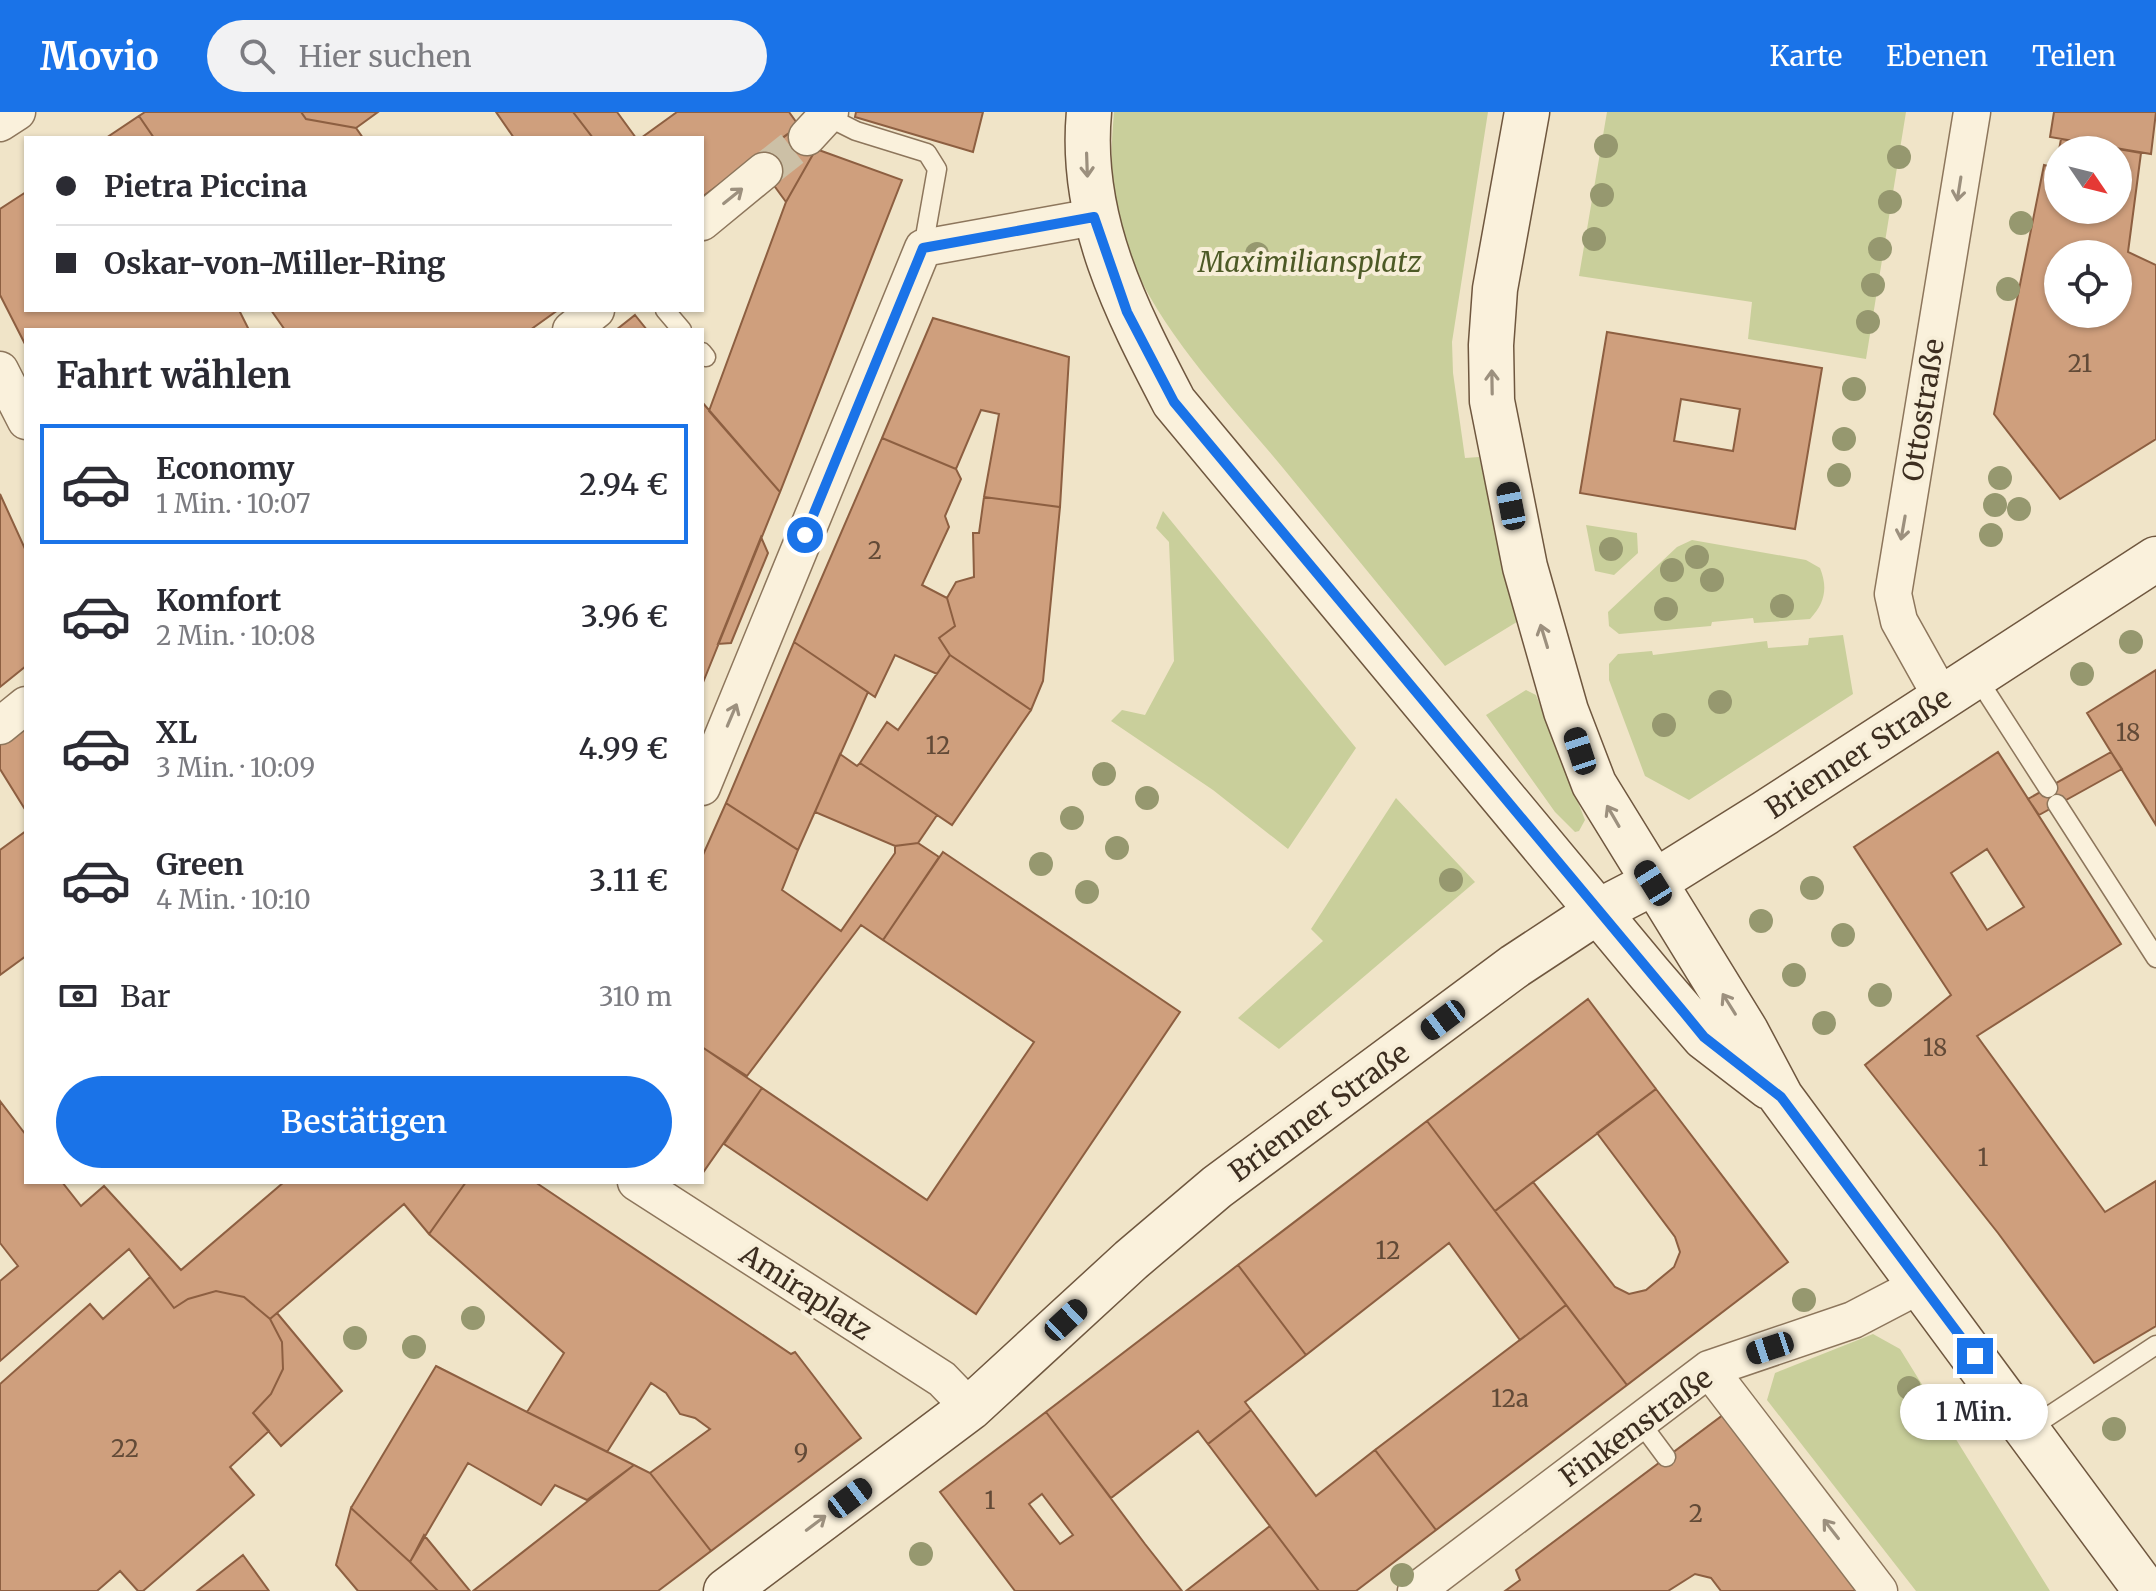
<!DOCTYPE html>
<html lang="de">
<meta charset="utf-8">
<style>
:root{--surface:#fff;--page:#f2f2f3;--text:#2b2b33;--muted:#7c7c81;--line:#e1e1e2;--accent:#1a73e8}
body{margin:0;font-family:Merriweather,serif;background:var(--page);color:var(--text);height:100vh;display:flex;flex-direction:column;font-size:30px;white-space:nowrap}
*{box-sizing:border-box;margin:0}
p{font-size:26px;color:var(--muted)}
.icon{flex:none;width:44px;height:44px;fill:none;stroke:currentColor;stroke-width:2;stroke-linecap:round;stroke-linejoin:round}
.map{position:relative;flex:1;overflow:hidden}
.sheet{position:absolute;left:24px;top:216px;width:680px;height:856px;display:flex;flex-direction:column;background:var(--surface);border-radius:0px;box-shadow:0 2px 6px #0004}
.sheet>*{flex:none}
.hud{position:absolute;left:24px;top:24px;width:680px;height:176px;border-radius:0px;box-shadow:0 2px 6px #0004;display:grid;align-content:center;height:176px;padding:0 32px;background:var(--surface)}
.needle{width:52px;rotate:125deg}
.tools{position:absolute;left:2044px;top:24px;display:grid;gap:16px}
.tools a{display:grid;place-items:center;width:88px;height:88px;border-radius:50%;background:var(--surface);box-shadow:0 2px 6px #0004;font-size:40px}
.end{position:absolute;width:36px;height:36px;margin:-18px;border:10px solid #1a73e8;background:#fff;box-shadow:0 0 0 4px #fff}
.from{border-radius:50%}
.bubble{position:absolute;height:56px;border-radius:28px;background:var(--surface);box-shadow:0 2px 6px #0004;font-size:26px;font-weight:600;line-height:56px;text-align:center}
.car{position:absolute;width:24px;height:48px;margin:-24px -12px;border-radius:10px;box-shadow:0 0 6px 2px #0007;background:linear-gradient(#222 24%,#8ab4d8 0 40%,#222 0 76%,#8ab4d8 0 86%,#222 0)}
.hud b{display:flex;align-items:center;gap:28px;height:76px;font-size:30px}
.hud b+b{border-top:2px solid var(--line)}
.hud i{width:20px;height:20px;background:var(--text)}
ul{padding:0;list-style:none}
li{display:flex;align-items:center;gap:24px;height:120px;margin:0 16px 12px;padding:0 16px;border:4px solid transparent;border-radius:0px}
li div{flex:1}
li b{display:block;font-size:30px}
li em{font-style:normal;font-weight:600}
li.selected{border-color:var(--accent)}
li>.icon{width:72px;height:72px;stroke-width:1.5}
h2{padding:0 32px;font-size:36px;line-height:96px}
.pay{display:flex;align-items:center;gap:20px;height:88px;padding:0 32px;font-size:30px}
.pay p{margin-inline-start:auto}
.cta{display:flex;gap:16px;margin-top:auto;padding:16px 32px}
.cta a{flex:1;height:92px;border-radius:48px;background:var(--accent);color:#fff;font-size:32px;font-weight:600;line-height:92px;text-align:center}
header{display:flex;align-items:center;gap:48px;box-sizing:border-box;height:112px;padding:0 40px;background:var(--accent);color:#fff}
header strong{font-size:38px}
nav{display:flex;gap:44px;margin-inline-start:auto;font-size:28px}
.search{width:560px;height:72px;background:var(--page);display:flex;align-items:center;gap:20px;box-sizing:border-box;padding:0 28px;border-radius:44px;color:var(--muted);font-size:30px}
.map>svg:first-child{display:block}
.green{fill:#c9cf9b}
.building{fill:#cf9f7d;stroke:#8d5f41;stroke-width:2;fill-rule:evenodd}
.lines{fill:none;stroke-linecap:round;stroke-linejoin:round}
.street-tunnel{stroke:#ccc0a6;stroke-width:36;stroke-dasharray:36 18;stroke-linecap:butt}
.lane-casing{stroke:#8d765c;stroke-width:21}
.street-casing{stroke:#8d765c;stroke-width:39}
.secondary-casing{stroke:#6f573f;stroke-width:47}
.lane{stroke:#faf1dc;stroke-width:18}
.street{stroke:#faf1dc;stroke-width:36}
.secondary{stroke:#faf1dc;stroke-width:44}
.tree{fill:#96986f}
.oneway{stroke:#9c907e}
.route{stroke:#1a73e8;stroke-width:10}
.labels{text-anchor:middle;stroke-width:8;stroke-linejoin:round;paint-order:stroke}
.number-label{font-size:24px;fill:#624a37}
.park-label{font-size:28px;font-style:italic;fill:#4d5a26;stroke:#f7eed8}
.street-label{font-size:28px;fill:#3d2e20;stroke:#f7eed8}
</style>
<header>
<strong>Movio</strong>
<div class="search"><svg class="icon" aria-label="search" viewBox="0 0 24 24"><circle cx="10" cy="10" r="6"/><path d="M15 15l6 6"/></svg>Hier suchen</div>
<nav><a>Karte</a><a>Ebenen</a><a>Teilen</a></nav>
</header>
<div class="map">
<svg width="2156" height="1479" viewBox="0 0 2156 1479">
<rect width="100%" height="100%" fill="#f0e4c8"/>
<path class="green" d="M1114 0H1488L1452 230 1453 261 1465 346 1479 345 1520 508 1445 554C1391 488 1337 422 1283 356 1222 282 1143 204 1118 109 1109 73 1111 37 1114 0Z
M1607 0H1906L1866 247 1748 227 1752 190 1579 164Z
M1163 399 1356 636 1288 737 1213 678 1111 609 1122 598 1145 603 1174 549 1169 430 1156 416Z
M1586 413 1637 421 1638 441 1614 463 1595 459Z
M1692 428 1806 448 1820 456C1828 476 1825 491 1810 507L1754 511 1753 506 1712 510 1711 514 1619 522 1609 514 1608 500 1677 435Z
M1843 523 1853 582 1689 688 1645 664 1609 568V552L1618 542 1652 539 1653 543 1767 529 1768 536 1808 533 1809 526Z
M1526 578 1536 583 1585 708 1579 719 1575 720 1555 700 1486 603Z
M1396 686 1475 770 1279 937 1238 906 1323 829 1311 817Z
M1873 1222 1900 1237 2050 1479H1916L1767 1288 1775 1261Z"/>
<path class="building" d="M145 0H301L306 7 356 16 363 26H154L139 4Z
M301 0H378L356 16 306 7Z
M496 0H573L593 26H514Z
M573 0H617L636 26H593Z
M677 0H789L799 14 702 85V26H641Z
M856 0H983L973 40 855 5Z
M2054 0H2156L2151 42 2050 25Z
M139 4 154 26H106Z
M799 14 816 37 786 90 754 46Z
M2061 27 2141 41 2128 140 2156 153V327L2060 387 1994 302 2044 53 2056 56 2058 46V98H2118V38H2059ZM2058 142H2118V202H2058Z
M816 37 902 68 780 380 709 299 786 90Z
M26 80V198H239L249 218H26V234L0 183V97Z
M271 198H558L530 218H285Z
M635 203 647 218H616Z
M933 206 1069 245 1060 395 984 385 999 302 981 298 956 357 882 326Z
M1607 220 1822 256 1795 417 1580 381ZM1681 287 1740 297 1733 339 1674 329Z
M702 290 780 380 702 573Z
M882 326 956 357 961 367 945 404 949 415 922 473 947 486 955 514 939 526 950 543 937 562 895 543 875 585 794 530Z
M0 382 26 439V554L0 575Z
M984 385 1060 395 1043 569 1031 598 950 543 939 526 955 514 947 486 956 470 974 465 973 421H979Z
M761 425 768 441 731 531 718 532Z
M794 530 868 580 798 738 726 691Z
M950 543 1031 598 952 713 860 651 887 610 898 618Z
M2156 558V713L2087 601Z
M26 612V699L0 657V629Z
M1998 640 2121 832 1977 924 2105 1100 2156 1069V1214L2094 1251 1998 1121 1865 953 1951 883 1854 735ZM1987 737 2024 795 1987 818 1951 761Z
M2111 640 2122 657 2039 703 2028 687Z
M840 642 857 654 860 651 937 703 918 731 895 734 815 700Z
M726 691 798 738 782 778 841 819 895 741V734L918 731 939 745 883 828 861 813 747 964 702 935V745Z
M26 719V844L0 863V738Z
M943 740 1180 900 976 1202 724 1032 762 976 927 1088 1034 930 883 828Z
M1588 887 1656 977 1495 1099 1427 1009Z
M702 935 762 976 702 1062Z
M1656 977 1788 1150 1627 1273 1495 1099 1533 1070 1615 1175 1629 1182 1646 1178 1674 1155 1680 1140 1675 1125 1597 1021Z
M0 989 26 1023V1070H62L81 1094 104 1074 181 1158 284 1070H466L429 1122 404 1092 270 1207 244 1185 216 1179 188 1187 174 1196 129 1137 0 1249V1169L18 1154 0 1131Z
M1427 1009 1566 1193 1520 1228 1449 1131 1306 1243 1238 1153Z
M466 1070H535L791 1242 795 1240 861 1326 711 1439 650 1361 710 1317 695 1306 680 1302 666 1281 651 1271 607 1340 527 1300 564 1241 429 1122Z
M1238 1153 1306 1243 1245 1290 1251 1298 1208 1332 1198 1319 1111 1386 1046 1300Z
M150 1165 174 1196 188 1187 216 1179 244 1185 270 1207 282 1230 283 1257 271 1282 253 1301 269 1319 230 1355 254 1383 143 1479H138L120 1459 97 1479H0V1272L90 1192 103 1207Z
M1566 1193 1627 1273 1436 1418 1375 1338Z
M277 1201 342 1279 281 1334 253 1301 271 1282 283 1257 282 1230 270 1207Z
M436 1254 527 1300 634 1353 587 1388 555 1373 541 1393 468 1351 410 1450 351 1396Z
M1251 1298 1316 1384 1375 1338 1436 1418 1356 1479H1319L1208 1332Z
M1046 1300 1145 1432 1182 1479H1015L940 1380ZM1042 1382 1073 1423 1060 1432 1029 1392Z
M1723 1303 1860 1479H1721L1711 1466 1695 1462 1668 1479H1505L1520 1468 1516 1458Z
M634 1353 650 1361 711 1439 658 1479H473Z
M351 1396 410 1450 438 1479H358L336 1453Z
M1270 1414 1319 1479H1186Z
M424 1423 470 1479H438L410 1450Z
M243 1443 269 1479H197Z"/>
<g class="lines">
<path class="street-tunnel" d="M764 59 807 25"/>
<defs>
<path id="lane" d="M828 5 856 19 927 41 937 57 923 136
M665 198 682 218
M702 240 706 245
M1976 564 2048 676
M2057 692 2156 846
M1640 1310 1666 1345
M2029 1317 2156 1233"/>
<path id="street" d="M0 11 17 0
M807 25 830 0
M702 110 764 59
M571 218 596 198
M0 258 26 309
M1942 586 1899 509 1893 482 1972 0
M0 614 26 593
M702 675 923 136 1094 105
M636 1070 942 1267 970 1296
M1709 1257 1879 1479
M1416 1479 1709 1257 1853 1208 1922 1172"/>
<path id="secondary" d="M1089 0C1079 107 1126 198 1174 290L1649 861 1704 925 1769 975
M1527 0 1495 177 1491 233 1492 289 1525 455 1566 599 1594 672 1746 919 1781 985 2146 1479
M726 1479 970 1296 1131 1148 1217 1075 1515 854 1597 800 1653 771 1765 701 2156 447"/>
</defs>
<use href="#lane" class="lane-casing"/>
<use href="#street" class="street-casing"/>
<use href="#secondary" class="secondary-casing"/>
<use href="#lane" class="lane"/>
<use href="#street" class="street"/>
<use href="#secondary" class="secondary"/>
</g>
<g class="tree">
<circle cx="1606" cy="34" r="12"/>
<circle cx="1899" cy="45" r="12"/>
<circle cx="1602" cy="83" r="12"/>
<circle cx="1890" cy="90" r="12"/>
<circle cx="2021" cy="111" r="12"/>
<circle cx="1594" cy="127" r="12"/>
<circle cx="1880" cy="137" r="12"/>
<circle cx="1257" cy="142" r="12"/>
<circle cx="1873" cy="173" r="12"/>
<circle cx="2008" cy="177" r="12"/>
<circle cx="1868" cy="210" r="12"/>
<circle cx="1854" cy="277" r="12"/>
<circle cx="1844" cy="327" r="12"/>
<circle cx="1839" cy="363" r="12"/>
<circle cx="2000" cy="366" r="12"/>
<circle cx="1995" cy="393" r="12"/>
<circle cx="2019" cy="397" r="12"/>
<circle cx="1991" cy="423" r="12"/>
<circle cx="1611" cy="437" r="12"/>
<circle cx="1697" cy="445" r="12"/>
<circle cx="1672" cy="458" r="12"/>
<circle cx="1712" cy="468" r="12"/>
<circle cx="1782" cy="494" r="12"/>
<circle cx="1666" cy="497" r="12"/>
<circle cx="2131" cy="530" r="12"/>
<circle cx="2082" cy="562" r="12"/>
<circle cx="1720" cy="590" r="12"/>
<circle cx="1664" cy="613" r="12"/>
<circle cx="1104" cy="662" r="12"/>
<circle cx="1147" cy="686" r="12"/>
<circle cx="1072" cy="706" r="12"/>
<circle cx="1117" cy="736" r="12"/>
<circle cx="1041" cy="752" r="12"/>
<circle cx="1451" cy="768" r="12"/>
<circle cx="1812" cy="776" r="12"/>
<circle cx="1087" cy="780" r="12"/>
<circle cx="1761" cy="809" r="12"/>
<circle cx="1843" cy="823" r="12"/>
<circle cx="1794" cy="863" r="12"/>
<circle cx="1880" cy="883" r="12"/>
<circle cx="1824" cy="911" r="12"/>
<circle cx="1804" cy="1188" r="12"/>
<circle cx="473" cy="1206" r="12"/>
<circle cx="355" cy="1226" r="12"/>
<circle cx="414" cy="1235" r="12"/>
<circle cx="1909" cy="1276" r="12"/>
<circle cx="2114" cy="1317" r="12"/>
<circle cx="921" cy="1442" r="12"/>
<circle cx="1402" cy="1463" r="12"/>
</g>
<defs><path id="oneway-shaft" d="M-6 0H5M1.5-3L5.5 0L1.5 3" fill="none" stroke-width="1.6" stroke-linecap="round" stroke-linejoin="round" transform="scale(2)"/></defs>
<g class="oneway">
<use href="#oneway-shaft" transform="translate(1087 53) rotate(88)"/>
<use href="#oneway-shaft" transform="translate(1959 77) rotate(99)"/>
<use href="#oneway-shaft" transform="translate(733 84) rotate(-39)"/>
<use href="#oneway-shaft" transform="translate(1492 270) rotate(-91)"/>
<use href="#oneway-shaft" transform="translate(1903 416) rotate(100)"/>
<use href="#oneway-shaft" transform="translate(1544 524) rotate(-107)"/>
<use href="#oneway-shaft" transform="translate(732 603) rotate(-67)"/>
<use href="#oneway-shaft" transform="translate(1613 704) rotate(-120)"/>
<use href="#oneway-shaft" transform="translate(1729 892) rotate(-122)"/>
<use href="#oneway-shaft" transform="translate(816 1411) rotate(-37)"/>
<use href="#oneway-shaft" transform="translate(1831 1417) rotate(-128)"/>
</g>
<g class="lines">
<path class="route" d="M805 423 923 136 1094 105 1127 200 1174 290 1686 903 1704 925 1781 985 1975 1244"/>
</g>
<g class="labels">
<g class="number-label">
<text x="2080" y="260">21</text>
<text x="875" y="447">2</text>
<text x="2128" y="629">18</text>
<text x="938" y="642">12</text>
<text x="1935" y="944">18</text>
<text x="1983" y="1054">1</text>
<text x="1388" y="1147">12</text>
<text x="1510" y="1295">12a</text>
<text x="125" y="1345">22</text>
<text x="801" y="1349">9</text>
<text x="990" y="1397">1</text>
<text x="1696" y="1410">2</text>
</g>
<g class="park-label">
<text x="1310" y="160">Maximiliansplatz</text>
</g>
<g class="street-label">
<text transform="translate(1923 298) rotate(-81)" y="10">Ottostraße</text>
<text transform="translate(1858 641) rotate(-33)" y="10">Brienner Straße</text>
<text transform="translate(1319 1000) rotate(-36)" y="10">Brienner Straße</text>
<text transform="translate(806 1180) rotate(33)" y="10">Amiraplatz</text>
<text transform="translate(1636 1315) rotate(-36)" y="10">Finkenstraße</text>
</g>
</g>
</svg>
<div class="tools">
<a><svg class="needle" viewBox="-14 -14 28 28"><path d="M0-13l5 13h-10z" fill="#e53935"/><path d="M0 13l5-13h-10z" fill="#7c7c81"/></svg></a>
<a><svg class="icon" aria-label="locate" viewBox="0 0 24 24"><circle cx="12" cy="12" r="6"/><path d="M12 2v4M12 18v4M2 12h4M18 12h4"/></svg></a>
</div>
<i class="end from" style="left:805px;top:423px"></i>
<i class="end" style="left:1975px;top:1244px"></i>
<div class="bubble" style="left:1900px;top:1272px;width:148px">1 Min.</div>
<i class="car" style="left:1511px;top:394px;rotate:349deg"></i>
<i class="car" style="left:1580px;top:639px;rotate:342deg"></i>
<i class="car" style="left:1653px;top:771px;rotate:328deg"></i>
<i class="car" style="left:1443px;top:908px;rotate:233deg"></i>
<i class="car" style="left:1066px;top:1208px;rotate:47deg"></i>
<i class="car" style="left:1770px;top:1236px;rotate:252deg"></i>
<i class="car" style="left:850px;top:1386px;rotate:53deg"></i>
<div class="hud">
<b><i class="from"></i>Pietra Piccina</b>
<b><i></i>Oskar-von-Miller-Ring</b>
</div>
<section class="sheet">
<h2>Fahrt wählen</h2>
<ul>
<li class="selected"><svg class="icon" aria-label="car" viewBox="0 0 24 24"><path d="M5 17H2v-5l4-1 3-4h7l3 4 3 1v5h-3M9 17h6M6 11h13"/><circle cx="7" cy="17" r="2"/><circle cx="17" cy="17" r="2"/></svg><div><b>Economy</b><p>1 Min. · 10:07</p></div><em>2.94 €</em></li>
<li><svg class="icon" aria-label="car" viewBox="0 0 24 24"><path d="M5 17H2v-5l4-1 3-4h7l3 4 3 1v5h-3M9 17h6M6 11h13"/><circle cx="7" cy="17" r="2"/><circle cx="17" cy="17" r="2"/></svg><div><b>Komfort</b><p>2 Min. · 10:08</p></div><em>3.96 €</em></li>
<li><svg class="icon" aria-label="car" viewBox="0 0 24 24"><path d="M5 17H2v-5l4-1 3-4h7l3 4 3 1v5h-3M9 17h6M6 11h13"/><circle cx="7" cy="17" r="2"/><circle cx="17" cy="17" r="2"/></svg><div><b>XL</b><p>3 Min. · 10:09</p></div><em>4.99 €</em></li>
<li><svg class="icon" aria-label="car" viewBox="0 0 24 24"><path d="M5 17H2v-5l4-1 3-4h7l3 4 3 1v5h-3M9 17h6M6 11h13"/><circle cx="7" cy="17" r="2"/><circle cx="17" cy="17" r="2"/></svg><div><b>Green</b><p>4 Min. · 10:10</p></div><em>3.11 €</em></li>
</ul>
<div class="pay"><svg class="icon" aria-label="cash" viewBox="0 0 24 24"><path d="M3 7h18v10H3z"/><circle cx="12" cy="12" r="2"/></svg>Bar<p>310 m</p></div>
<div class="cta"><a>Bestätigen</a></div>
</section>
</div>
